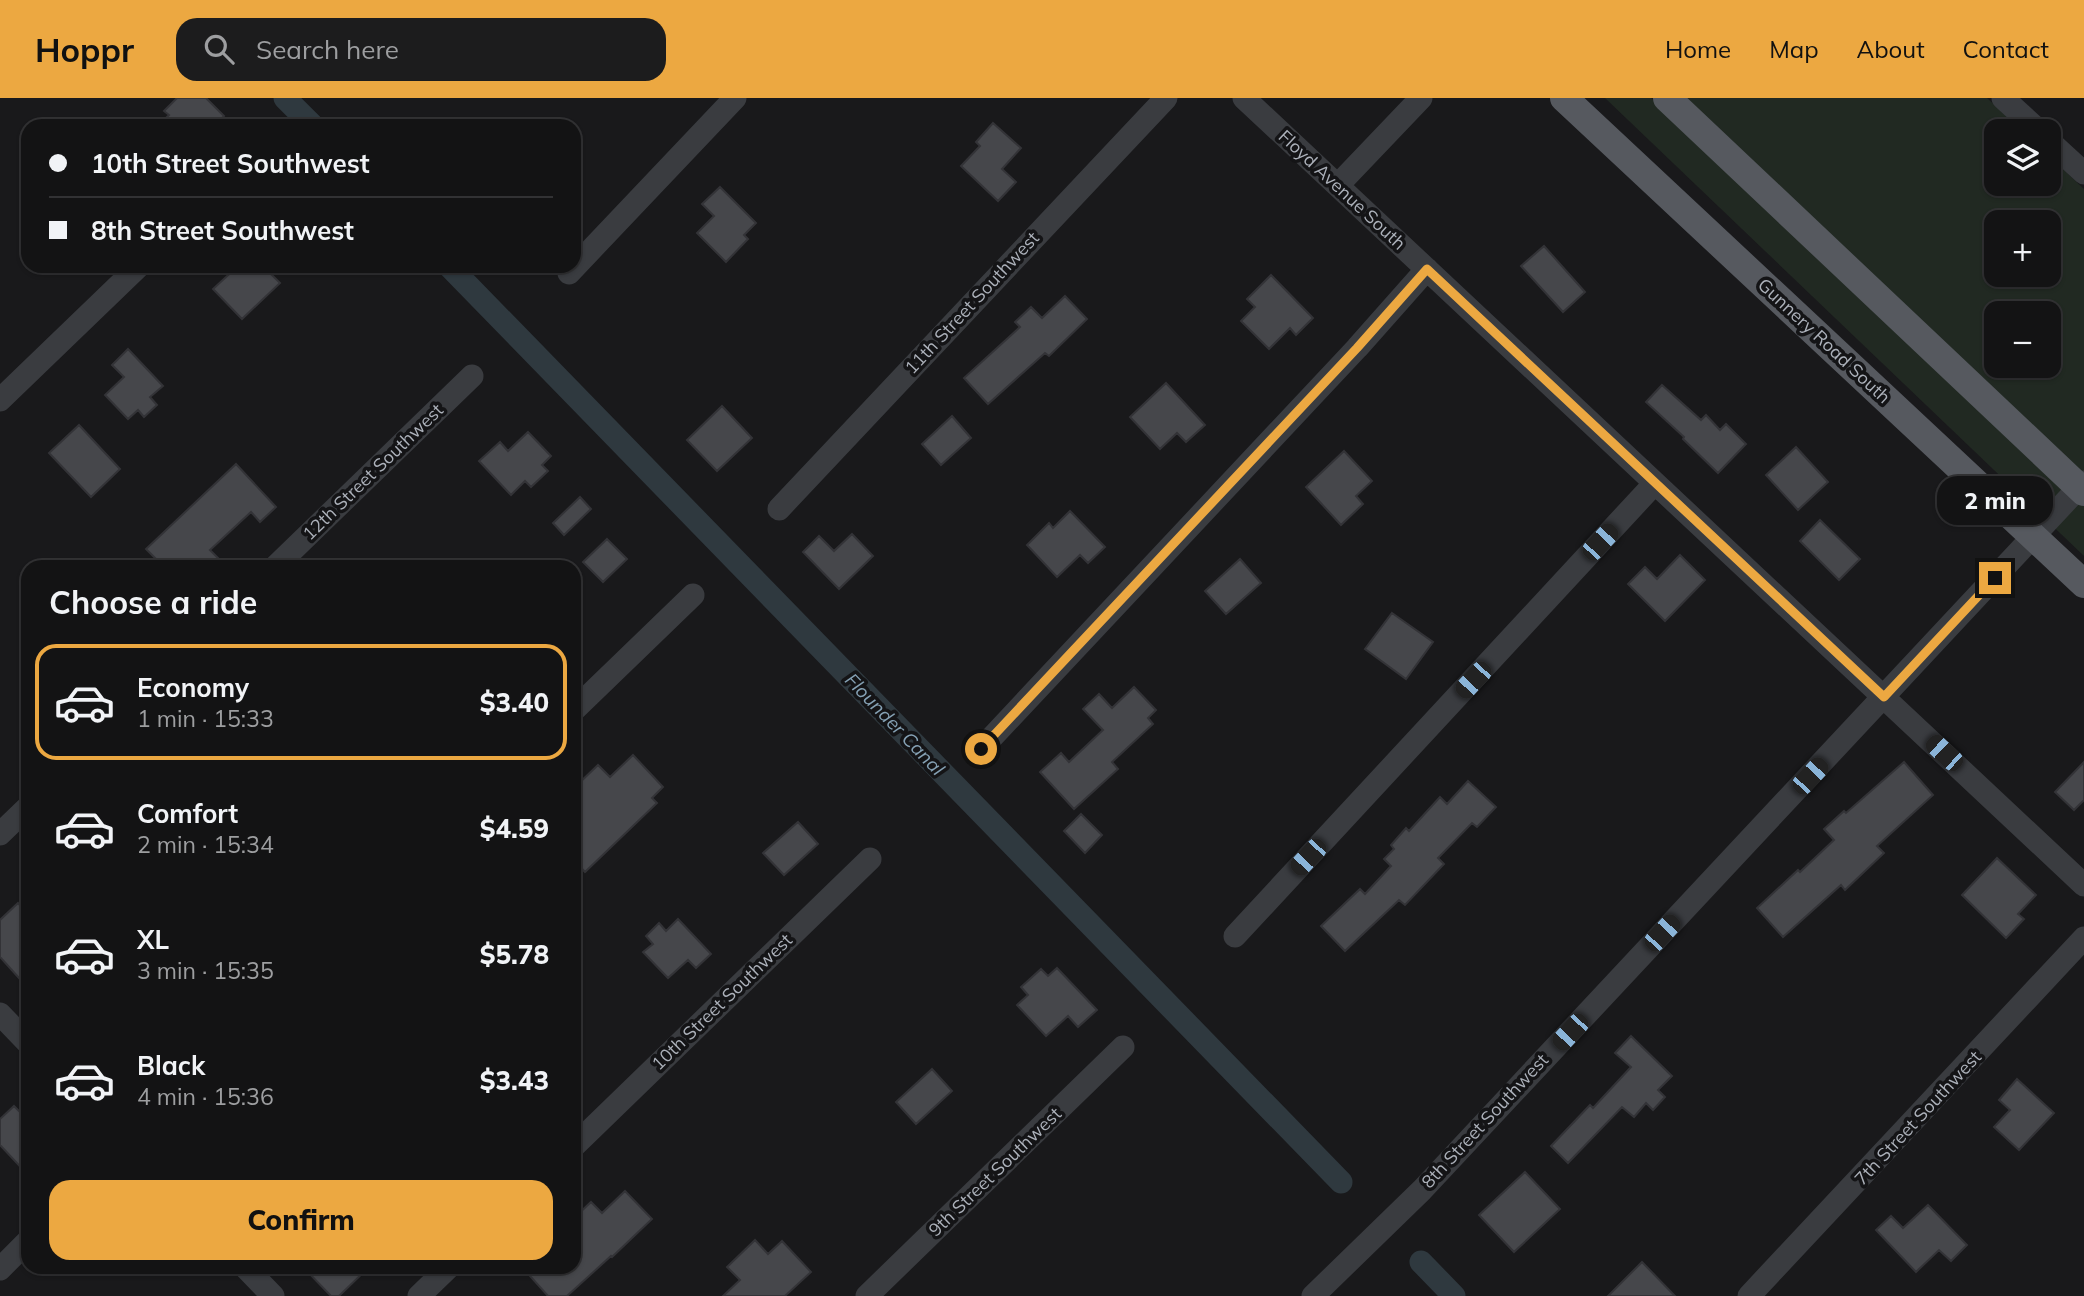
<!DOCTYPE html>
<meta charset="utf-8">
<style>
:root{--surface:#131314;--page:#1c1c1d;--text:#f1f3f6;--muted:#9d9ea0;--line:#323234;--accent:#eca841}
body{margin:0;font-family:Mulish,sans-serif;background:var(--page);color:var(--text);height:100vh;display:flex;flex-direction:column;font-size:26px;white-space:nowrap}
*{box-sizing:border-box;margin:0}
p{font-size:23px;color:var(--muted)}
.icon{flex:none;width:38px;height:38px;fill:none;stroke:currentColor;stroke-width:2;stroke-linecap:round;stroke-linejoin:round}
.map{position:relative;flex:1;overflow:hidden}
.side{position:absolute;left:21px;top:462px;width:560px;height:714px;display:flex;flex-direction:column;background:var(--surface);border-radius:21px;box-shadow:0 2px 5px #0004,0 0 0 2px var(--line)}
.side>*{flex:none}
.guide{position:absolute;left:21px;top:21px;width:560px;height:154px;border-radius:21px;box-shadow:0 2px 5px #0004,0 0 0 2px var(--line);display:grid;align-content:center;height:154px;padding:0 28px;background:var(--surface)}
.buttons{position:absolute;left:1984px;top:21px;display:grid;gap:14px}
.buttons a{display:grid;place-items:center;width:77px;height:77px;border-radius:14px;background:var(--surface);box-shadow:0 2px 5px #0004,0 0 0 2px var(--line);font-size:35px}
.end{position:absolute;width:32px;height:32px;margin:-16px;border:9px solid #eca841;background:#111;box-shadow:0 0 0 4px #111}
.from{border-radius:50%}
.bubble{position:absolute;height:49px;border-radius:21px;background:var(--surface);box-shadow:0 2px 5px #0004,0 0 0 2px var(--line);font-size:23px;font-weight:800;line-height:49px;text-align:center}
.car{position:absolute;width:21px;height:42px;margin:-21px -10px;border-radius:9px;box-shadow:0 0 5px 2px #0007;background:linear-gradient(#222 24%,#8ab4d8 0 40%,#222 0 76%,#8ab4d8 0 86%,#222 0)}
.guide b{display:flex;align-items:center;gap:24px;height:66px;font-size:26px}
.guide b+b{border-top:2px solid var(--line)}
.guide i{width:18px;height:18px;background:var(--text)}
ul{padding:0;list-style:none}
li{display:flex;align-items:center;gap:21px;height:116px;margin:0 14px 10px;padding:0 14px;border:4px solid transparent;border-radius:21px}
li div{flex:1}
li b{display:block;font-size:26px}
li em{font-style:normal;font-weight:800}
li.selected{border-color:var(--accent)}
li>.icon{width:63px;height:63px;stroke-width:1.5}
h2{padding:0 28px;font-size:32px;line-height:84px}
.primary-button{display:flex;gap:14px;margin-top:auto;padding:14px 28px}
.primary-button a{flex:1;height:80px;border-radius:21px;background:var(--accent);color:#111;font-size:28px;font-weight:800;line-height:80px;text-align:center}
header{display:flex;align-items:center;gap:42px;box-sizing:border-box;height:98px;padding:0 35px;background:var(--accent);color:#111}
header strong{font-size:33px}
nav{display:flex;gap:38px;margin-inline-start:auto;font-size:24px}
.search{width:490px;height:63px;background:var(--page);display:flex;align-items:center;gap:18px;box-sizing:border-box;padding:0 24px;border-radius:21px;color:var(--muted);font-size:26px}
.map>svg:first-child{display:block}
.green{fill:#212922;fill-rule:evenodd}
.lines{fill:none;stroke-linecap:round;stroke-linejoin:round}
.canal{stroke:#2f393f;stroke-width:23}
.building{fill:#46474b;stroke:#333337;stroke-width:2}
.minor{stroke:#3a3c40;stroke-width:23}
.major{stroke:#56595f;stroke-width:28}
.route{stroke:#eca841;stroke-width:9}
.labels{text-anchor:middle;stroke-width:7;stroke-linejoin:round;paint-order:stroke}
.street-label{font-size:18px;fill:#acb1ba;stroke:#141416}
.water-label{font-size:19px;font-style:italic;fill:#85a1b4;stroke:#141416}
</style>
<header>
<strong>Hoppr</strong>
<div class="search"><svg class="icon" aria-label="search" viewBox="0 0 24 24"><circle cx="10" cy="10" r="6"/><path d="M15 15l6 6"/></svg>Search here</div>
<nav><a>Home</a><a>Map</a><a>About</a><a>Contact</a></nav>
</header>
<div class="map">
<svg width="2084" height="1198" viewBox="0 0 2084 1198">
<rect width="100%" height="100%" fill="#19191b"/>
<path class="green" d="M1605 0H1651L2084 408V458Z
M1684 0H1987L2023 33H1997V86H2049V58L2084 91V377ZM1997 124H2049V177H1997ZM1997 215H2049V268H1997Z"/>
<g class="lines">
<path class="canal" d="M285 0 313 28
M449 168 1341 1084
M1421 1164 1454 1198"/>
</g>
<path class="building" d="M177 0H206L224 18 214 28H158L169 17 164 13Z
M993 25 1021 50 1002 71 1016 84 998 103 961 68 980 48 976 44Z
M720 89 756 125 744 137 748 141 726 164 697 135 714 118 702 106Z
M1544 148 1585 194 1563 214 1521 168Z
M238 168H263L280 185 242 221 213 191Z
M1271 177 1313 220 1296 237 1290 230 1269 251 1241 223 1255 209 1247 201Z
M1065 198 1087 221 1049 258 1045 255 988 306 964 280 1020 229 1015 224 1031 209 1042 220Z
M128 251 163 288 150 299 157 307 144 319 138 312 128 321 105 297 124 279 112 267Z
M1166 285 1205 327 1186 344 1177 335 1160 351 1130 319Z
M1662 287 1701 322 1706 317 1720 332 1726 326 1746 346 1718 375 1683 341 1684 339 1646 304Z
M722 308 752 340 717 373 687 342Z
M952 318 971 340 941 367 922 346Z
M79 327 120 371 91 399 49 355Z
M528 334 551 358 542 367 548 373 531 389 525 383 511 397 479 363 500 344 508 353Z
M1796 349 1828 384 1798 412 1766 377Z
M1344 353 1372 383 1356 398 1363 406 1341 427 1306 389Z
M236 366 276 409 260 424 251 414 210 452 227 469H164L146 451Z
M580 399 591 411 564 437 553 425Z
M1070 413 1105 449 1088 465 1080 457 1057 479 1027 447 1049 425 1053 430Z
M1820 422 1860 461 1839 482 1800 443Z
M852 436 873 458 839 491 803 454 819 438 834 453Z
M607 441 627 461 603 484 583 464Z
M1680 457 1705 482 1665 523 1628 486 1645 469 1657 481Z
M1240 461 1261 485 1226 516 1205 493Z
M1392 515 1433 544 1406 581 1365 551Z
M1134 589 1156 612 1148 620 1153 626 1112 664 1118 671 1074 711 1040 674 1061 655 1069 664 1103 632 1083 611 1099 596 1112 610Z
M633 657 663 689 652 700 657 705 585 774 574 762V690L598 667 610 679Z
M1904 664 1933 697 1877 748 1884 755 1845 792 1841 787 1783 839 1757 810 1798 772 1800 774 1834 742 1824 731 1844 713 1846 715Z
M2084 664V702L2074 712 2055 694Z
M1468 683 1496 709 1477 729 1472 725 1438 760 1444 766 1405 807 1399 802 1345 853 1321 828 1360 791 1365 796 1391 768 1384 761 1394 751 1391 747 1406 730 1409 733 1440 699 1447 706Z
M1081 716 1102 737 1085 755 1064 733Z
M798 724 818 746 784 777 763 755Z
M1997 760 2036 797 2018 816 2024 821 2006 840 1962 797Z
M18 805 28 816V872L19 880 0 859V822Z
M678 821 711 856 696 870 688 862 668 880 643 854 653 846 646 838 659 825 666 833Z
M1057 870 1097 912 1078 929 1068 918 1046 938 1017 907 1028 897 1021 889 1041 871 1048 878Z
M1631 938 1672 978 1658 992 1665 999 1653 1012 1646 1005 1634 1019 1622 1009 1568 1065 1551 1048 1590 1007 1593 1010 1631 969 1615 955Z
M932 971 952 993 916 1026 896 1004Z
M2017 981 2054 1015 2019 1052 1994 1029 2010 1012 1999 1002Z
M14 1008 28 1022V1077L0 1047V1021Z
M1525 1074 1560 1111 1514 1154 1479 1117Z
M625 1093 652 1121 612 1159 611 1158 567 1198H548L522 1169H574V1120L591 1104 602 1115Z
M1928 1107 1967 1147 1951 1163 1939 1152 1916 1174 1876 1132 1891 1118 1903 1130Z
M755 1142 768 1156 782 1143 811 1174 785 1198H723L740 1182 727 1169Z
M1642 1164 1675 1198H1608Z
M303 1169H369L339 1198H331Z"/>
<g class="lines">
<path class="minor" d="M1244 0 2084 787
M2003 0 2039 33
M2049 43 2084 75
M1338 87 1421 0
M569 175 735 0
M0 302 139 168
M779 411 1166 0
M275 469 472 278
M574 612 693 497
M981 651 1357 250 1427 171
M0 736 28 709
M1235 838 1655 385
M0 916 28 945
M574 1048 870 761
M245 1169 273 1198
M0 1171 28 1143
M419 1198 449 1169
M867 1198 1123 949
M1313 1198 1422 1092 2084 384
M1749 1198 2084 840"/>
<path class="major" d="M1564 0 2084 486
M1667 0 2084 394"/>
</g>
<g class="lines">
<path class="route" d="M981 651 1357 250 1427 171 1884 599 1995 480"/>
</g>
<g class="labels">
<g class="street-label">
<text transform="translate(1342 92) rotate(43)" y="6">Floyd Avenue South</text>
<text transform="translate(972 205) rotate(-47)" y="6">11th Street Southwest</text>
<text transform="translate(1824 243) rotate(43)" y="6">Gunnery Road South</text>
<text transform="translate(373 374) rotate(-44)" y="6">12th Street Southwest</text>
<text transform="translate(722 904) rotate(-44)" y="6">10th Street Southwest</text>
<text transform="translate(1918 1020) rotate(-47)" y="6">7th Street Southwest</text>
<text transform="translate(1485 1023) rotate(-47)" y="6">8th Street Southwest</text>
<text transform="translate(995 1074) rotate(-44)" y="6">9th Street Southwest</text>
</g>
<g class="water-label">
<text transform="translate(895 626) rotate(46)" y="7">Flounder Canal</text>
</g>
</g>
</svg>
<div class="buttons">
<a><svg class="icon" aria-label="layers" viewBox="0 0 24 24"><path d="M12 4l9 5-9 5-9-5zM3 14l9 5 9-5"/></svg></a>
<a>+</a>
<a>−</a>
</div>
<i class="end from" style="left:981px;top:651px"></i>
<i class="end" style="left:1995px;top:480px"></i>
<div class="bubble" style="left:1937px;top:378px;width:116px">2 min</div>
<i class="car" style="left:1600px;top:444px;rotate:43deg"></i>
<i class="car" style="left:1473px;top:582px;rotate:223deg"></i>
<i class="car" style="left:1944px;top:655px;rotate:313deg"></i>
<i class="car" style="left:1810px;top:678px;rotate:43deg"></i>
<i class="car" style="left:1308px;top:759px;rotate:223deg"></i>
<i class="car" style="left:1662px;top:835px;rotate:43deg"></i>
<i class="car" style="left:1570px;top:934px;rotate:223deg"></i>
<div class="guide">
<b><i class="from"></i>10th Street Southwest</b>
<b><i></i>8th Street Southwest</b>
</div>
<section class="side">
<h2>Choose a ride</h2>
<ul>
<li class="selected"><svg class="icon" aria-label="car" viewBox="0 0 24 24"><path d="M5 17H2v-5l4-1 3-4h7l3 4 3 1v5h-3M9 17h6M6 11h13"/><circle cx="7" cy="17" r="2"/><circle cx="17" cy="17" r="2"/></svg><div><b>Economy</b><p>1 min · 15:33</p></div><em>$3.40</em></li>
<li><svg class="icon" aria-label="car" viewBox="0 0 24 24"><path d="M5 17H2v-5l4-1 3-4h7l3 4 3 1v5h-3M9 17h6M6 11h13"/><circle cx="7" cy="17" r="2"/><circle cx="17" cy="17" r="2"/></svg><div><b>Comfort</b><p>2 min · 15:34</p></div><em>$4.59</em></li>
<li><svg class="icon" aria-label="car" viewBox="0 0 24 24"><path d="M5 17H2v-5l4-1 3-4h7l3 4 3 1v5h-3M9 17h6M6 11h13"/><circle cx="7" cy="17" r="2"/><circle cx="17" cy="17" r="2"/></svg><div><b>XL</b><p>3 min · 15:35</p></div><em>$5.78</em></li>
<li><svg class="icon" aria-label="car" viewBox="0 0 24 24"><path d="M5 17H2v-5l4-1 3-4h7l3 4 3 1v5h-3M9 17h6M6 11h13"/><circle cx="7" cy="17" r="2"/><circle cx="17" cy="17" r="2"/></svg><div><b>Black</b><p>4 min · 15:36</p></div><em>$3.43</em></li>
</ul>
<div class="primary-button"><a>Confirm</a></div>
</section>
</div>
